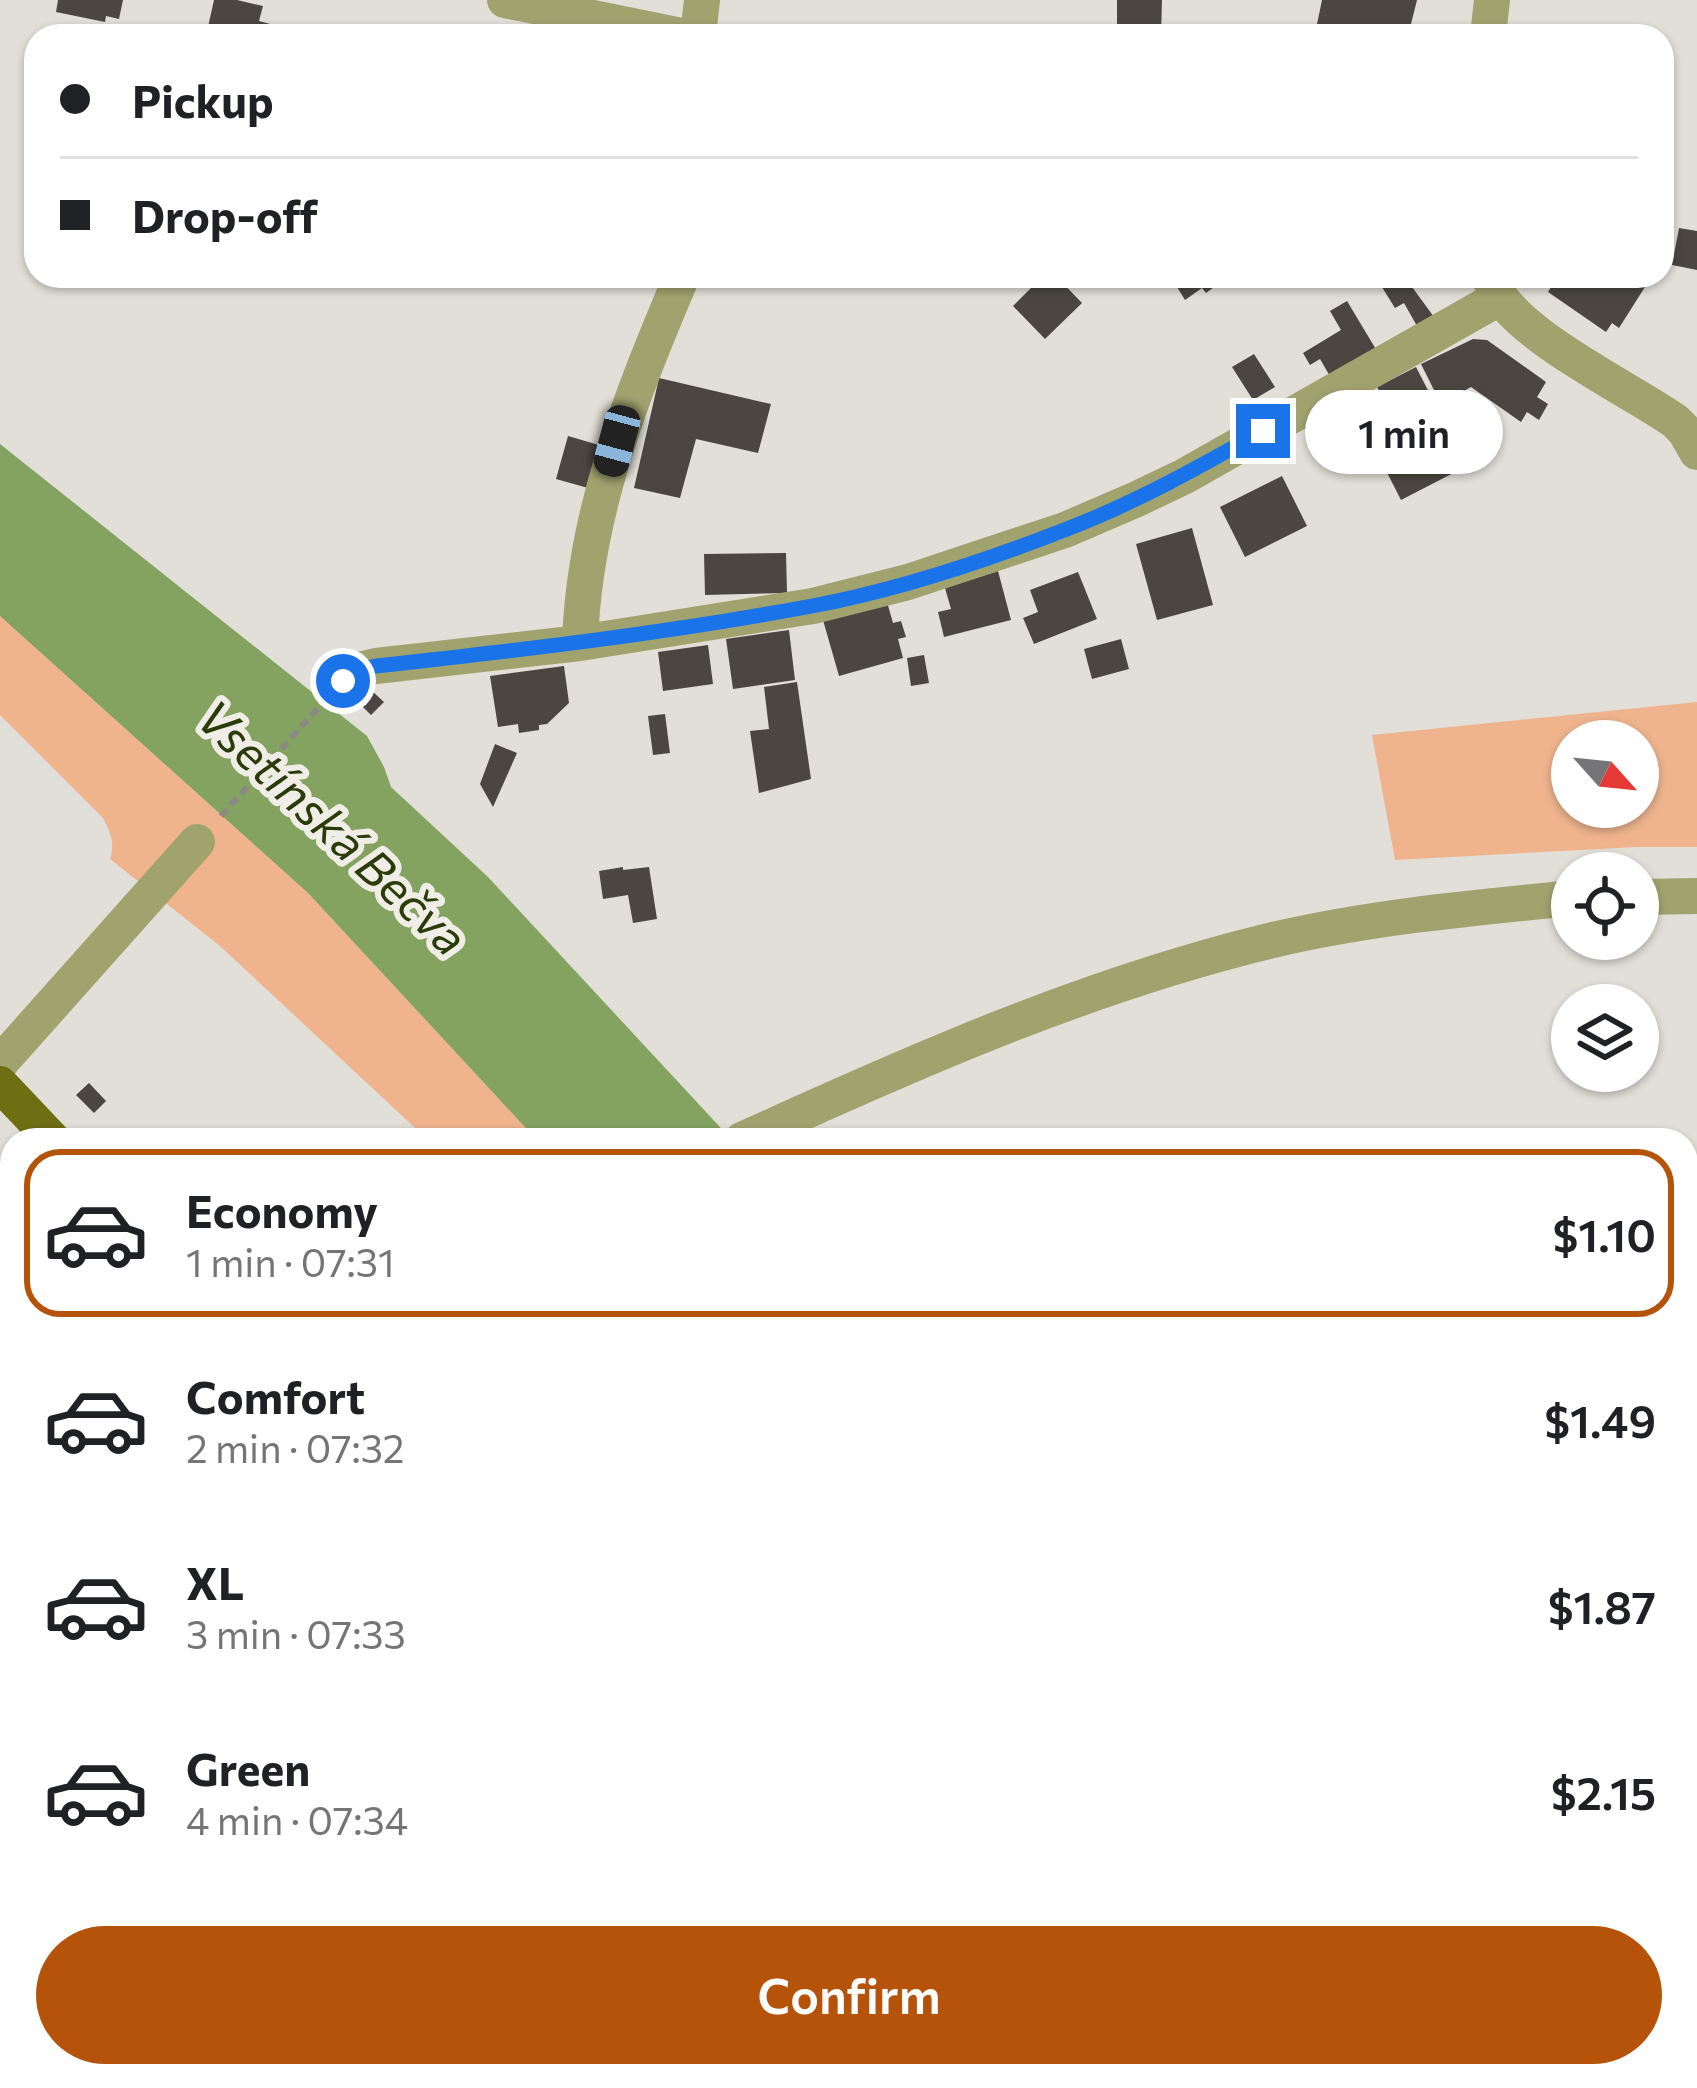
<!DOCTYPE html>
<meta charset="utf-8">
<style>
:root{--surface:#fff;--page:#f2f2f2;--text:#202124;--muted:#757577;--line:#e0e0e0;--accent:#b45309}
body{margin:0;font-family:Commissioner,sans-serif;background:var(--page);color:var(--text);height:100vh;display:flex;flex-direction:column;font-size:45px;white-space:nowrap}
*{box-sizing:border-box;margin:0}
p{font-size:39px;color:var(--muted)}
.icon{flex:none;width:66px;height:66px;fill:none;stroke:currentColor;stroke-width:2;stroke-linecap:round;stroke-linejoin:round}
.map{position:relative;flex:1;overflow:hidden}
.drawer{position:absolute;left:0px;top:1128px;width:1698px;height:960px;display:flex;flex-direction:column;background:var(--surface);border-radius:36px 36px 0 0;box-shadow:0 3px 9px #0004}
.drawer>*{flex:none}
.banner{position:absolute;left:24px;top:24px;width:1650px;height:264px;border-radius:36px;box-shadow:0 3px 9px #0004;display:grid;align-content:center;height:264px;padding:0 36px;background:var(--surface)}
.needle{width:78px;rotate:117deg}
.tools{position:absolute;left:1551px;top:720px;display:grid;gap:24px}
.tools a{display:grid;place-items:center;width:108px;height:108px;border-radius:50%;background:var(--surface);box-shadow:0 3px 9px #0004;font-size:60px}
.end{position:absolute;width:54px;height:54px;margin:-27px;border:15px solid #1a73e8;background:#fff;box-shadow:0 0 0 6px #fff}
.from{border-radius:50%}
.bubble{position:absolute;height:84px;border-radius:42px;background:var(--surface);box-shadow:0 3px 9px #0004;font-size:39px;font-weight:600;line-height:84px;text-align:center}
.car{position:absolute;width:36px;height:72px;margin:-36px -18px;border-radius:15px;box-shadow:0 0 9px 3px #0007;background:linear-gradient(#222 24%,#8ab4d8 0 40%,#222 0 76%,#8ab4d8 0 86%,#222 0)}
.banner b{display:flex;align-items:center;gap:42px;height:114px;font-size:45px}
.banner b+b{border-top:3px solid var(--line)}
.banner i{width:30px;height:30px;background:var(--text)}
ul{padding:21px 0 0;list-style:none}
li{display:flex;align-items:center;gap:36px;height:168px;margin:0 24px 18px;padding:0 12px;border:6px solid transparent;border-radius:36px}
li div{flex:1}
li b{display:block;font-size:45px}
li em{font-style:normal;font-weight:600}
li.on{border-color:var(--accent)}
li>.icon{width:108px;height:108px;stroke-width:1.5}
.action{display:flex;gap:24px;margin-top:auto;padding:24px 36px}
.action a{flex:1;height:138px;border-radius:72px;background:var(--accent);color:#fff;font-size:48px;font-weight:600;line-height:138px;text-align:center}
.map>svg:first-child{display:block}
.built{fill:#d8d3c4}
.green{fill:#efb48e;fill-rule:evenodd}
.water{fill:#84a260}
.building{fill:#4b4641}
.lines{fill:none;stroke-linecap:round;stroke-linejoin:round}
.path{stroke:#8b8984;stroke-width:6;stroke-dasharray:9 6;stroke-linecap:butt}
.minor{stroke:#a1a36f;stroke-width:36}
.major{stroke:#6e6e12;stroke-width:36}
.rail-casing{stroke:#75736e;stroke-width:14}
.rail{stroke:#efede5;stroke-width:9;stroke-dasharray:27;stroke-linecap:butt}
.route{stroke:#1a73e8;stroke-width:15}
.labels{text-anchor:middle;stroke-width:12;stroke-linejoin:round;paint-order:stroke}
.water-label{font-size:48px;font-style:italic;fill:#293c0a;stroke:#efede5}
</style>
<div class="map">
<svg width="1697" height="2088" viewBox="0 0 1697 2088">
<rect width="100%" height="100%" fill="#e2dfd8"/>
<path class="built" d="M0 2026 12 2034V2076H71L89 2088H0Z"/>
<path class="green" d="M0 616 308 893 537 1140H428L220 946 110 859C115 843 111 833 103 818L0 715Z
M1697 702V847H1636L1395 860 1372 735ZM1572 741H1638V807H1572Z
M1686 1911 1697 1915V2088H1594L1583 2076H1686Z
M987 2076H1351L1361 2088H993Z"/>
<path class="water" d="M0 444 367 736 384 767 391 787 488 877 732 1140H537L308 893 0 616Z
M1351 2076H1583L1594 2088H1361Z"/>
<path class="building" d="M58 0H123L119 19 106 16 105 22 56 12Z
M214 0H237L263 6 259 21 274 25 272 36H206Z
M1117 0H1162L1161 36H1117Z
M1322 0H1417L1408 36H1346L1316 29Z
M393 24 428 35 427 36H389Z
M1679 228 1697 231V270L1672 265Z
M1043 276H1056L1082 303 1045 339 1013 306Z
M1193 276H1229L1206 293 1202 288 1185 300 1177 287Z
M1375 276H1404L1434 317 1417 326 1404 303 1395 308Z
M1558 276 1570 282 1574 276H1645L1650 279 1619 328 1612 323 1606 332 1548 292Z
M1347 301 1377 351 1331 378 1320 359 1310 365 1303 353 1341 330 1330 311Z
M1473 339 1487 340 1546 382 1537 397 1548 404 1539 420 1527 412 1521 422 1471 387 1441 404 1421 364Z
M1254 354 1275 387 1253 400 1232 367Z
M1416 367 1467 466 1401 500 1376 451 1403 437 1377 387Z
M659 378 771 404 758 453 696 439 680 498 634 488Z
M568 436 599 445 588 488 556 479Z
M1282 476 1307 526 1245 557 1220 507Z
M1192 528 1213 605 1157 620 1136 544Z
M786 553 787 593 705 595 704 554Z
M998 571 1011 620 944 637 938 612 951 609 945 588Z
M1078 572 1097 619 1034 644 1023 618 1038 612 1030 590Z
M887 602 893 623 901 621 906 637 898 639 903 658 839 676 823 620Z
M789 630 795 680 733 689 726 639Z
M1121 639 1129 669 1092 679 1084 649Z
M708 645 713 684 663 691 658 652Z
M924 655 929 683 911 686 907 658Z
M564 666 569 703 547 724 539 725V730L519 733 518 724 498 727 490 676Z
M797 682 811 779 759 793 750 731 769 729 764 687Z
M370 689 384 702 371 715 358 702Z
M665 714 670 753 653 755 648 716Z
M495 744 517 753 493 807 480 784Z
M623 867V870L649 867 657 919 633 923 628 895 603 899 599 871Z
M89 1083 106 1101 94 1113 76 1095Z"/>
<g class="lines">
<path class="path" d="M221 816 320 706"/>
<path class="minor" d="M505 0 681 36
M698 36 702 0
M1488 36 1492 0
M1490 279C1511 334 1625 386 1675 421L1685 431 1697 452
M580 643C584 513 632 394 682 276
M343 681 363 669 376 666 580 643 813 606 908 582 1065 530 1137 499 1185 476 1499 298
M1638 897 1697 896
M0 1063 197 842
M742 1140C913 1062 1089 984 1273 940 1371 917 1472 908 1572 898"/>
<path class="major" d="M0 1084 53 1140
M858 2076 869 2088"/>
<defs>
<path id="rail" d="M19 2076 36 2088"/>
</defs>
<use href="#rail" class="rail-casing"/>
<use href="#rail" class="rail"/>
</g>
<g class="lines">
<path class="route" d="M343 681 363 669 376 666C522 650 668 633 812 606 898 590 985 561 1067 529 1135 503 1199 467 1263 431"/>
</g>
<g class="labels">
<g class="water-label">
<text transform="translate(332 828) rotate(43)" y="17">Vsetínská Bečva</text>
</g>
</g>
</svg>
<div class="tools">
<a><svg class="needle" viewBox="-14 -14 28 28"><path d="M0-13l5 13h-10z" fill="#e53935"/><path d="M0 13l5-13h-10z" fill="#757577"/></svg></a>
<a><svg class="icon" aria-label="locate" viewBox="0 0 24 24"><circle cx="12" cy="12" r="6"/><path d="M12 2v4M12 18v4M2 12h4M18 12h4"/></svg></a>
<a><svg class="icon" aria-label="layers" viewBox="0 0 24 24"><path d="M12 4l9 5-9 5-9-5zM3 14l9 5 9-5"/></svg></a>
</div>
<i class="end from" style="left:343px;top:681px"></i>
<i class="end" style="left:1263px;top:431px"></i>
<div class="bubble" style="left:1305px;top:390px;width:198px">1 min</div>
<i class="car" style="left:617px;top:441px;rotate:195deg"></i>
<div class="banner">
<b><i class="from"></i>Pickup</b>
<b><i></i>Drop-off</b>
</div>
<section class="drawer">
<ul>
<li class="on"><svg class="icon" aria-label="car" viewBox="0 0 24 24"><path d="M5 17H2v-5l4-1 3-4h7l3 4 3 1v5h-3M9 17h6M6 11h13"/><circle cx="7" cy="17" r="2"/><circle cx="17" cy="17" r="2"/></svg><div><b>Economy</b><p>1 min · 07:31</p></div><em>$1.10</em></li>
<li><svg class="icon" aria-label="car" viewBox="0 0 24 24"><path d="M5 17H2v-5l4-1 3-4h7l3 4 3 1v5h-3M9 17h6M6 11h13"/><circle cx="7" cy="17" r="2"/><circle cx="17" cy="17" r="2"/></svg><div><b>Comfort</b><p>2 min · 07:32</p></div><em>$1.49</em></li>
<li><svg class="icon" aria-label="car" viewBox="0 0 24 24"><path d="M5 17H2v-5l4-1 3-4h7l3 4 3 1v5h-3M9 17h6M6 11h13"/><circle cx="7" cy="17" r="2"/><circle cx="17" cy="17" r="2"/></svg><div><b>XL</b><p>3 min · 07:33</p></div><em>$1.87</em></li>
<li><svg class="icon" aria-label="car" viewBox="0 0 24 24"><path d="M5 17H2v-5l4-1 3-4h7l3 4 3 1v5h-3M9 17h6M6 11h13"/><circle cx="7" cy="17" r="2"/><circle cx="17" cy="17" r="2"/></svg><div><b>Green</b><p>4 min · 07:34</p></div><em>$2.15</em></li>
</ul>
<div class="action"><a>Confirm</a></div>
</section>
</div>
